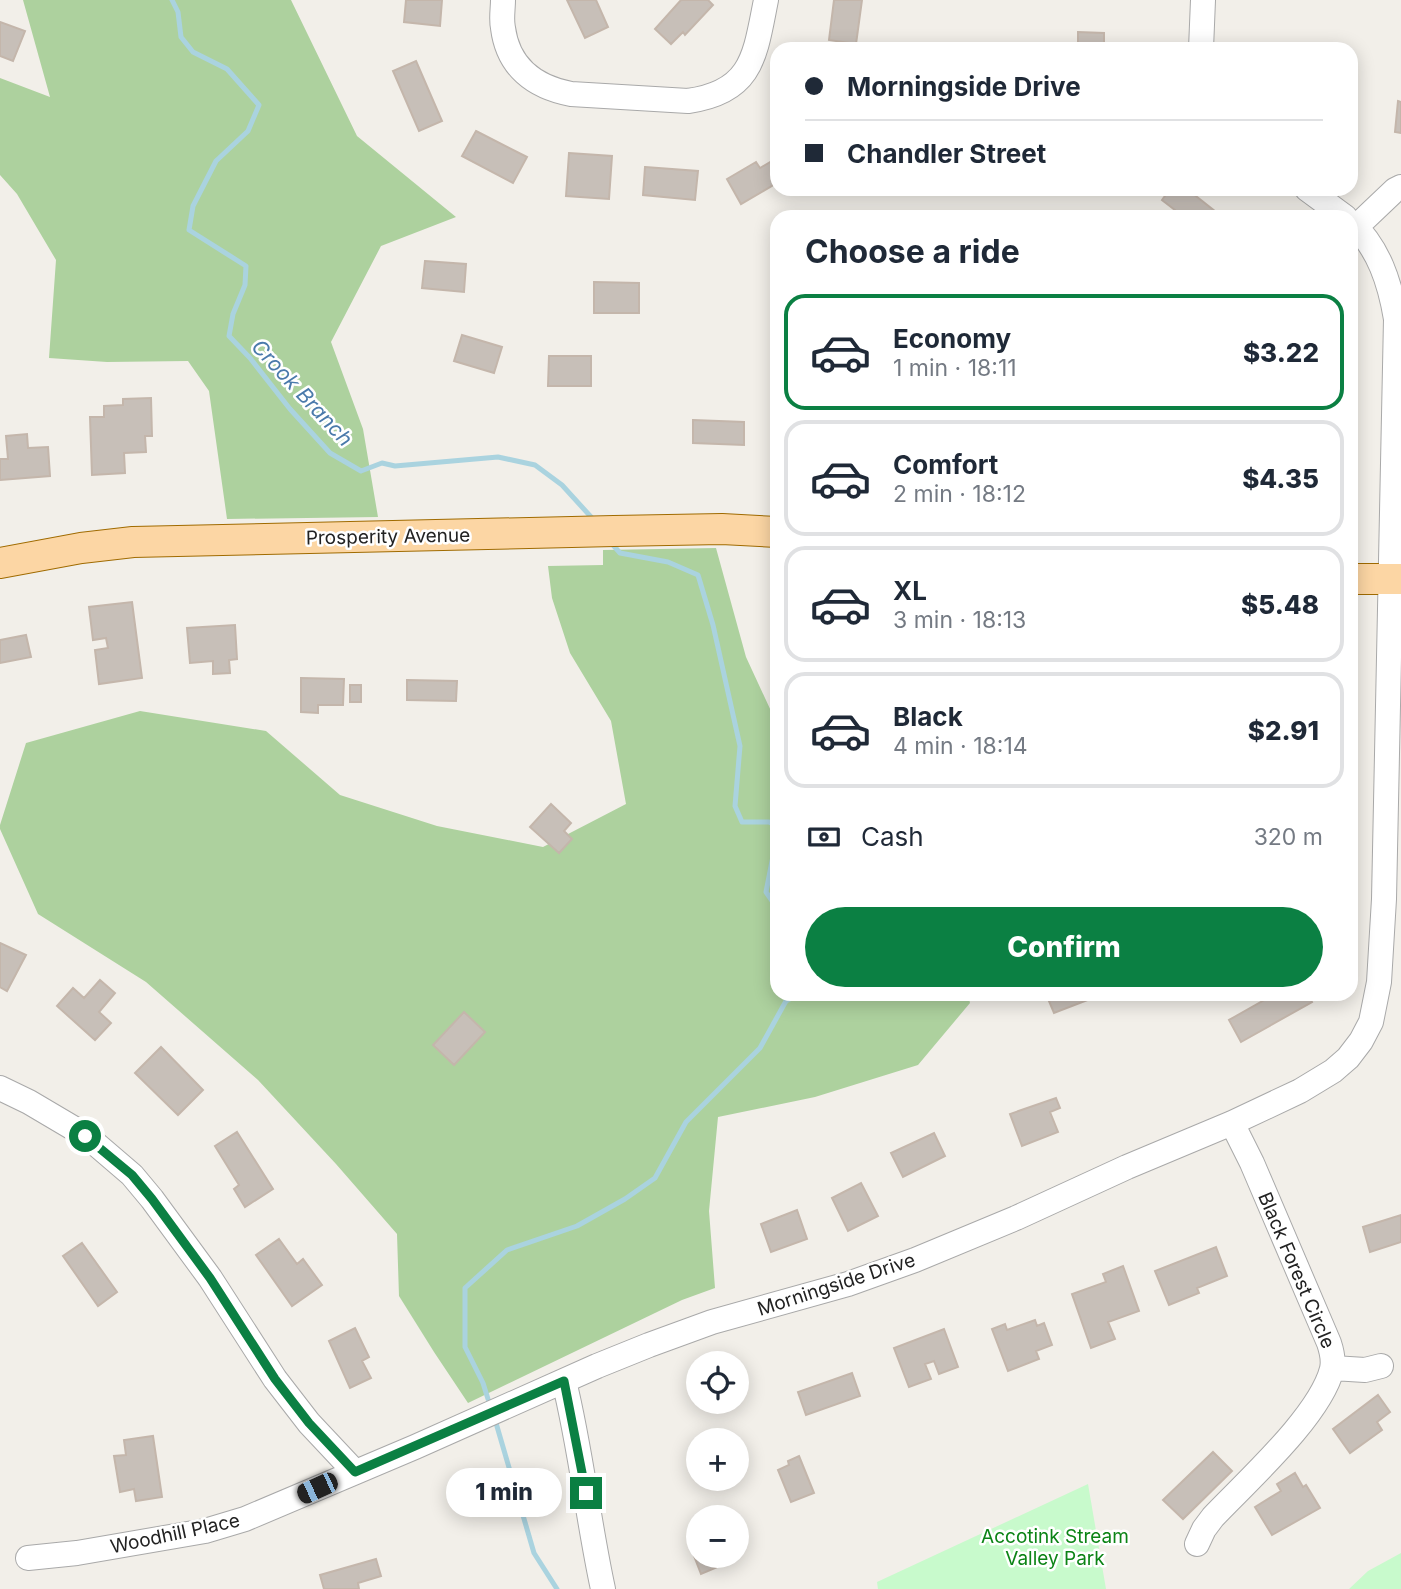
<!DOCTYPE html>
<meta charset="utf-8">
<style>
:root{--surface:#fff;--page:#f6f6f7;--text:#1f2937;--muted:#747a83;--line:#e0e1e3;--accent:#0b8043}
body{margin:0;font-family:Inter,sans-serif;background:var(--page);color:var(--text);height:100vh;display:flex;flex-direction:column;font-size:26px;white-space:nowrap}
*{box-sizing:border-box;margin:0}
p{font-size:23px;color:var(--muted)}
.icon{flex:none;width:38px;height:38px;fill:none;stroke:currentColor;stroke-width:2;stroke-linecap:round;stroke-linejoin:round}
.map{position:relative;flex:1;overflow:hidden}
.side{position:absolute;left:770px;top:210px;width:588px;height:791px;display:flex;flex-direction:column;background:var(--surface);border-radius:21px;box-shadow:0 4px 18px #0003}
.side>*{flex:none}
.top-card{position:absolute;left:770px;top:42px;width:588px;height:154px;border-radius:21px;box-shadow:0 4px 18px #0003;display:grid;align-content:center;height:154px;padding:0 35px;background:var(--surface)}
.tools{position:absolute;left:686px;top:1351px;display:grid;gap:14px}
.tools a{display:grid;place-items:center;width:63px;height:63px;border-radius:50%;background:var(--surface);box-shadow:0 4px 18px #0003;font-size:35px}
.end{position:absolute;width:32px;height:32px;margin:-16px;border:9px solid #0b8043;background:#fff;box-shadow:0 0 0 4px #fff}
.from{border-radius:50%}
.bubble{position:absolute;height:49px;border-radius:24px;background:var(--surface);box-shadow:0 4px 18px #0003;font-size:23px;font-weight:800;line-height:49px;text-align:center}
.car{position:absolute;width:21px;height:42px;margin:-21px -10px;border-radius:9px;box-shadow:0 0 5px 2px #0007;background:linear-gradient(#222 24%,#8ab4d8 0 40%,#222 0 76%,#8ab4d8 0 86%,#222 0)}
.top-card b{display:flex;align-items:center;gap:24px;height:66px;font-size:26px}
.top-card b+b{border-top:2px solid var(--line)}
.top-card i{width:18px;height:18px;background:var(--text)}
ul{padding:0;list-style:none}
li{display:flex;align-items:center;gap:21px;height:116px;margin:0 14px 10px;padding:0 21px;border:4px solid var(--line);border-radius:21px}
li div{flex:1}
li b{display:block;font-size:26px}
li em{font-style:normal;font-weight:800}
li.active{border-color:var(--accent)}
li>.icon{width:63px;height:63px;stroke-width:1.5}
h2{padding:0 35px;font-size:32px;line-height:84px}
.pay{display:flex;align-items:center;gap:18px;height:77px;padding:0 35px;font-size:26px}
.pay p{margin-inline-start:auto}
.button{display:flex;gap:14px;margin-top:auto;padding:14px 35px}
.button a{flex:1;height:80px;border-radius:42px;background:var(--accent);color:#fff;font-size:28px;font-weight:800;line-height:80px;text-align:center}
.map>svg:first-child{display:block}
.forest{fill:#add19e}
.park{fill:#c8facc}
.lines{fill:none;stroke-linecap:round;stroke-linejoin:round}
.stream{stroke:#aad3df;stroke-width:5}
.building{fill:#c7bfb8;stroke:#c4b6ab;stroke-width:2}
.minor-casing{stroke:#a9a9a9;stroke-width:26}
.major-casing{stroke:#a06b00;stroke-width:32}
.minor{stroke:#fff;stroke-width:24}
.major{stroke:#fcd6a4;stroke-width:30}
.route{stroke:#0b8043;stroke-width:9}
.labels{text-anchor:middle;stroke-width:5;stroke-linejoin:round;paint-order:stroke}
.street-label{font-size:19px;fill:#222;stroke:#fff}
.park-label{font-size:19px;fill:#0c8416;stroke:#fff}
.water-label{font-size:21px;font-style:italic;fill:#4a7aab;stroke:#fff}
</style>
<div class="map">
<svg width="1401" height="1589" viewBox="0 0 1401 1589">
<rect width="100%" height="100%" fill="#f2efe9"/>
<path class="forest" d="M23 0H291L357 136 456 217 381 246 331 342 363 429 378 517 227 519 209 391 188 361 107 362 49 358 56 260 17 194 0 175V78L50 97Z
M716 548 746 657 777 724V994H968L970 1003 918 1065 815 1097 718 1117 709 1211 715 1288 682 1300 468 1403 434 1352 399 1296 397 1234 336 1164 258 1080 146 982 38 914 0 829V825L26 743 140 711 266 731 340 795 437 826 543 847 626 804 611 721 570 653 552 598 548 566 603 565V550Z"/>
<path class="park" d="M1088 1484 1106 1589H878L877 1582Z
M1401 1553V1589H1349L1368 1571Z"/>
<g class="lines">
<path class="stream" d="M172 0 178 12 181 37 193 52 227 69 259 105 248 131 216 161 193 206 189 230 246 266 245 285 233 314 229 336 250 358 290 409 330 453 361 471 382 463 395 466 498 457 535 465 562 485 592 518
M613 545 620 553 668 562 698 575 713 625 740 746 735 806 742 822H769L777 826
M777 847 774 851 766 892 777 908
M488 1399 483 1383 465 1347V1288L507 1250 577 1226 625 1199 655 1178 686 1122 760 1048 786 1001 798 994
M496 1423 534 1553 557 1589"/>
</g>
<path class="building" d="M406 0H442L440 26 404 22Z
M567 0H596L608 27 585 38Z
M681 0H708L713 5 685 35 683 32 671 44 655 29Z
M834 0H862L856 44 829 40Z
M0 22 25 31 13 61 0 56Z
M1078 32 1104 33V49H1078Z
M416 61 442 121 419 131 393 71Z
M1398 101 1401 102V133L1395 132Z
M476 131 527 157 513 183 462 156Z
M569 153 612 156 609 199 566 196Z
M777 158V183L741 204 727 179 756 162 760 168Z
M645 167 698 171 695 200 643 195Z
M1170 189H1187L1216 212 1212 217H1184L1162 200Z
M425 261 466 264 464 292 422 288Z
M594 282 639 283V313H594Z
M462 335 502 347 494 373 454 361Z
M549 356H591V386H548Z
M151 398 152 436H145L146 452 124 453 125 473 92 475 90 417H104V406L123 405V399Z
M693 420 744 422V445L693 443Z
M27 434 28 448 48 447 50 476 0 480V459H8L6 436Z
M132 602 142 678 99 684 95 650 108 648 106 638 93 640 89 607Z
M235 625 237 659 229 660 230 673 213 674V661L190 663 187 628Z
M26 635 31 657 0 663V640Z
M301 678 344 679 343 705H318V713L301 712Z
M407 680 457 681 456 701 407 700Z
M350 685H361V702H350Z
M551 804 571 823 564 831 572 839 559 853 530 827Z
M0 943 26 955 7 991 0 987Z
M100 980 115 993 99 1012 111 1023 95 1040 57 1006 73 988 84 998Z
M1046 994H1103L1054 1013Z
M1275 994H1308L1312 1002 1241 1042 1229 1020Z
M464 1012 485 1032 454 1065 433 1045Z
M161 1047 203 1090 178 1115 135 1073Z
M1056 1098 1060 1108 1050 1112 1058 1132 1022 1146 1010 1114Z
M237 1132 273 1189 245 1207 234 1189 239 1185 215 1146Z
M934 1133 945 1156 903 1177 891 1153Z
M861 1183 878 1216 848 1231 832 1198Z
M797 1210 807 1239 771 1252 761 1224Z
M1401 1215V1242L1370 1252 1363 1227Z
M279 1239 297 1264 303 1259 322 1285 292 1306 256 1255Z
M82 1243 117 1292 98 1306 63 1256Z
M1216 1247 1227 1276 1197 1288 1199 1293 1169 1305 1155 1271Z
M1123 1266 1139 1311 1108 1322 1115 1339 1091 1348 1072 1294 1106 1282 1103 1274Z
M1035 1320 1037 1326 1044 1323 1052 1345 1036 1351 1039 1359 1008 1371 992 1329 1005 1324 1007 1330Z
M355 1328 369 1357 362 1361 371 1378 350 1388 329 1341Z
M944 1329 958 1367 939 1374 934 1361 925 1364 931 1379 909 1387 894 1348Z
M852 1373 860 1396 806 1415 798 1392Z
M1378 1395 1390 1412 1377 1422 1382 1430 1350 1453 1333 1429Z
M153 1436 162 1497 136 1501 134 1489 120 1492 114 1456 126 1455 124 1440Z
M1213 1452 1232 1471 1183 1519 1163 1500Z
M799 1456 814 1493 791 1502 778 1470 789 1465 788 1461Z
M1295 1473 1303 1487 1306 1485 1320 1508 1272 1535 1255 1507 1281 1491 1277 1484Z
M698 1545V1556H724L727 1563 701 1574 691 1548Z
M376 1559 381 1576 358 1583 359 1589H324L320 1575Z"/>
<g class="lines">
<defs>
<path id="minor" d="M503 0C503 9 501 19 503 28 508 67 534 87 571 94L688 101C753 92 755 55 766 0
M1201 49 1203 0
M1307 189 1345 217
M1356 227 1395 190 1401 187
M0 1088 29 1102 73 1128 97 1145 132 1175 152 1199 210 1278 275 1379 309 1423 355 1472
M1333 1368 1365 1370 1381 1366
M564 1381C581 1450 588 1520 603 1589
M1197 1544 1204 1529 1213 1517C1247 1481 1320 1416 1332 1369 1334 1360 1332 1352 1329 1343L1252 1163 1232 1123
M28 1558 77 1553 205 1531 245 1519 415 1447 597 1366 649 1345 712 1322 848 1284 915 1260 1016 1218 1127 1167 1232 1123 1300 1091 1333 1071 1348 1058 1361 1041 1371 1022 1379 982 1384 899 1396 319C1390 283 1379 248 1351 222"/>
<path id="major" d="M0 563 81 548 133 542 614 531 722 529 777 532
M1351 579H1401"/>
</defs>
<use href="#minor" class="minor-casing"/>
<use href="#major" class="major-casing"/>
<use href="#minor" class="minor"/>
<use href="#major" class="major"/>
</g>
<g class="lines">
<path class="route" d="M85 1136 132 1175 152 1199 210 1278 275 1379 309 1423 355 1472 564 1381 586 1493"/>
</g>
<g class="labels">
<g class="street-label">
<text transform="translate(388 536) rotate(-1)" y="7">Prosperity Avenue</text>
<text transform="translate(1297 1270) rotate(67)" y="7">Black Forest Circle</text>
<text transform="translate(836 1284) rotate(-18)" y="7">Morningside Drive</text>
<text transform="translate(175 1533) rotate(-12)" y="7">Woodhill Place</text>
</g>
<g class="park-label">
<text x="1055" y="1543">Accotink Stream<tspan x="1055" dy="22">Valley Park</tspan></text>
</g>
<g class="water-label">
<text transform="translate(302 393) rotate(47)" y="7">Crook Branch</text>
</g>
</g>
</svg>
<div class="tools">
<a><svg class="icon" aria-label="locate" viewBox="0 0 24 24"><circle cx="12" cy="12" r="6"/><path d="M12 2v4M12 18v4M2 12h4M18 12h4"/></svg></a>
<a>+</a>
<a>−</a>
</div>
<i class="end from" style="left:85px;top:1136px"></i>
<i class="end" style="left:586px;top:1493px"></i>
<div class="bubble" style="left:446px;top:1468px;width:116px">1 min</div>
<i class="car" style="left:317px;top:1488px;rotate:245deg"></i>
<div class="top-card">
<b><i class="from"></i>Morningside Drive</b>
<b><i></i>Chandler Street</b>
</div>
<section class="side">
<h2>Choose a ride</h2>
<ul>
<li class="active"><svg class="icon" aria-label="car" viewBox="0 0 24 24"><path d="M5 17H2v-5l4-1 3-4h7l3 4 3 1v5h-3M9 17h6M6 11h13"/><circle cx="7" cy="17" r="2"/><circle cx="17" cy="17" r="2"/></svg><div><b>Economy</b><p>1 min · 18:11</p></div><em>$3.22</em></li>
<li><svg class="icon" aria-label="car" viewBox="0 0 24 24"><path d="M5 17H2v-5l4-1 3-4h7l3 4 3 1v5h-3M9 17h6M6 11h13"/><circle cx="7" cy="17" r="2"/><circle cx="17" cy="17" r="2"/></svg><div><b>Comfort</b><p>2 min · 18:12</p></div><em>$4.35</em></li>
<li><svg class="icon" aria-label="car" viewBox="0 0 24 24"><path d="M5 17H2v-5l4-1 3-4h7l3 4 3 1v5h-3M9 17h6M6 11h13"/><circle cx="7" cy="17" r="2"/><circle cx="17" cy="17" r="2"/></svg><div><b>XL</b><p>3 min · 18:13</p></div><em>$5.48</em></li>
<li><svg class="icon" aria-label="car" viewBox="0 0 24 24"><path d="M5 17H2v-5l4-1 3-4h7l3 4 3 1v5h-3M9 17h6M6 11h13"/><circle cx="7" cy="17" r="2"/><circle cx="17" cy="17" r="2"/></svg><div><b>Black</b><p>4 min · 18:14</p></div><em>$2.91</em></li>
</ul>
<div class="pay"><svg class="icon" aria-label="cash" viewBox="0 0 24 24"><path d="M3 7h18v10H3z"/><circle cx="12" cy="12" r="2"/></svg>Cash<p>320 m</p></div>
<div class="button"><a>Confirm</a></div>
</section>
</div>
